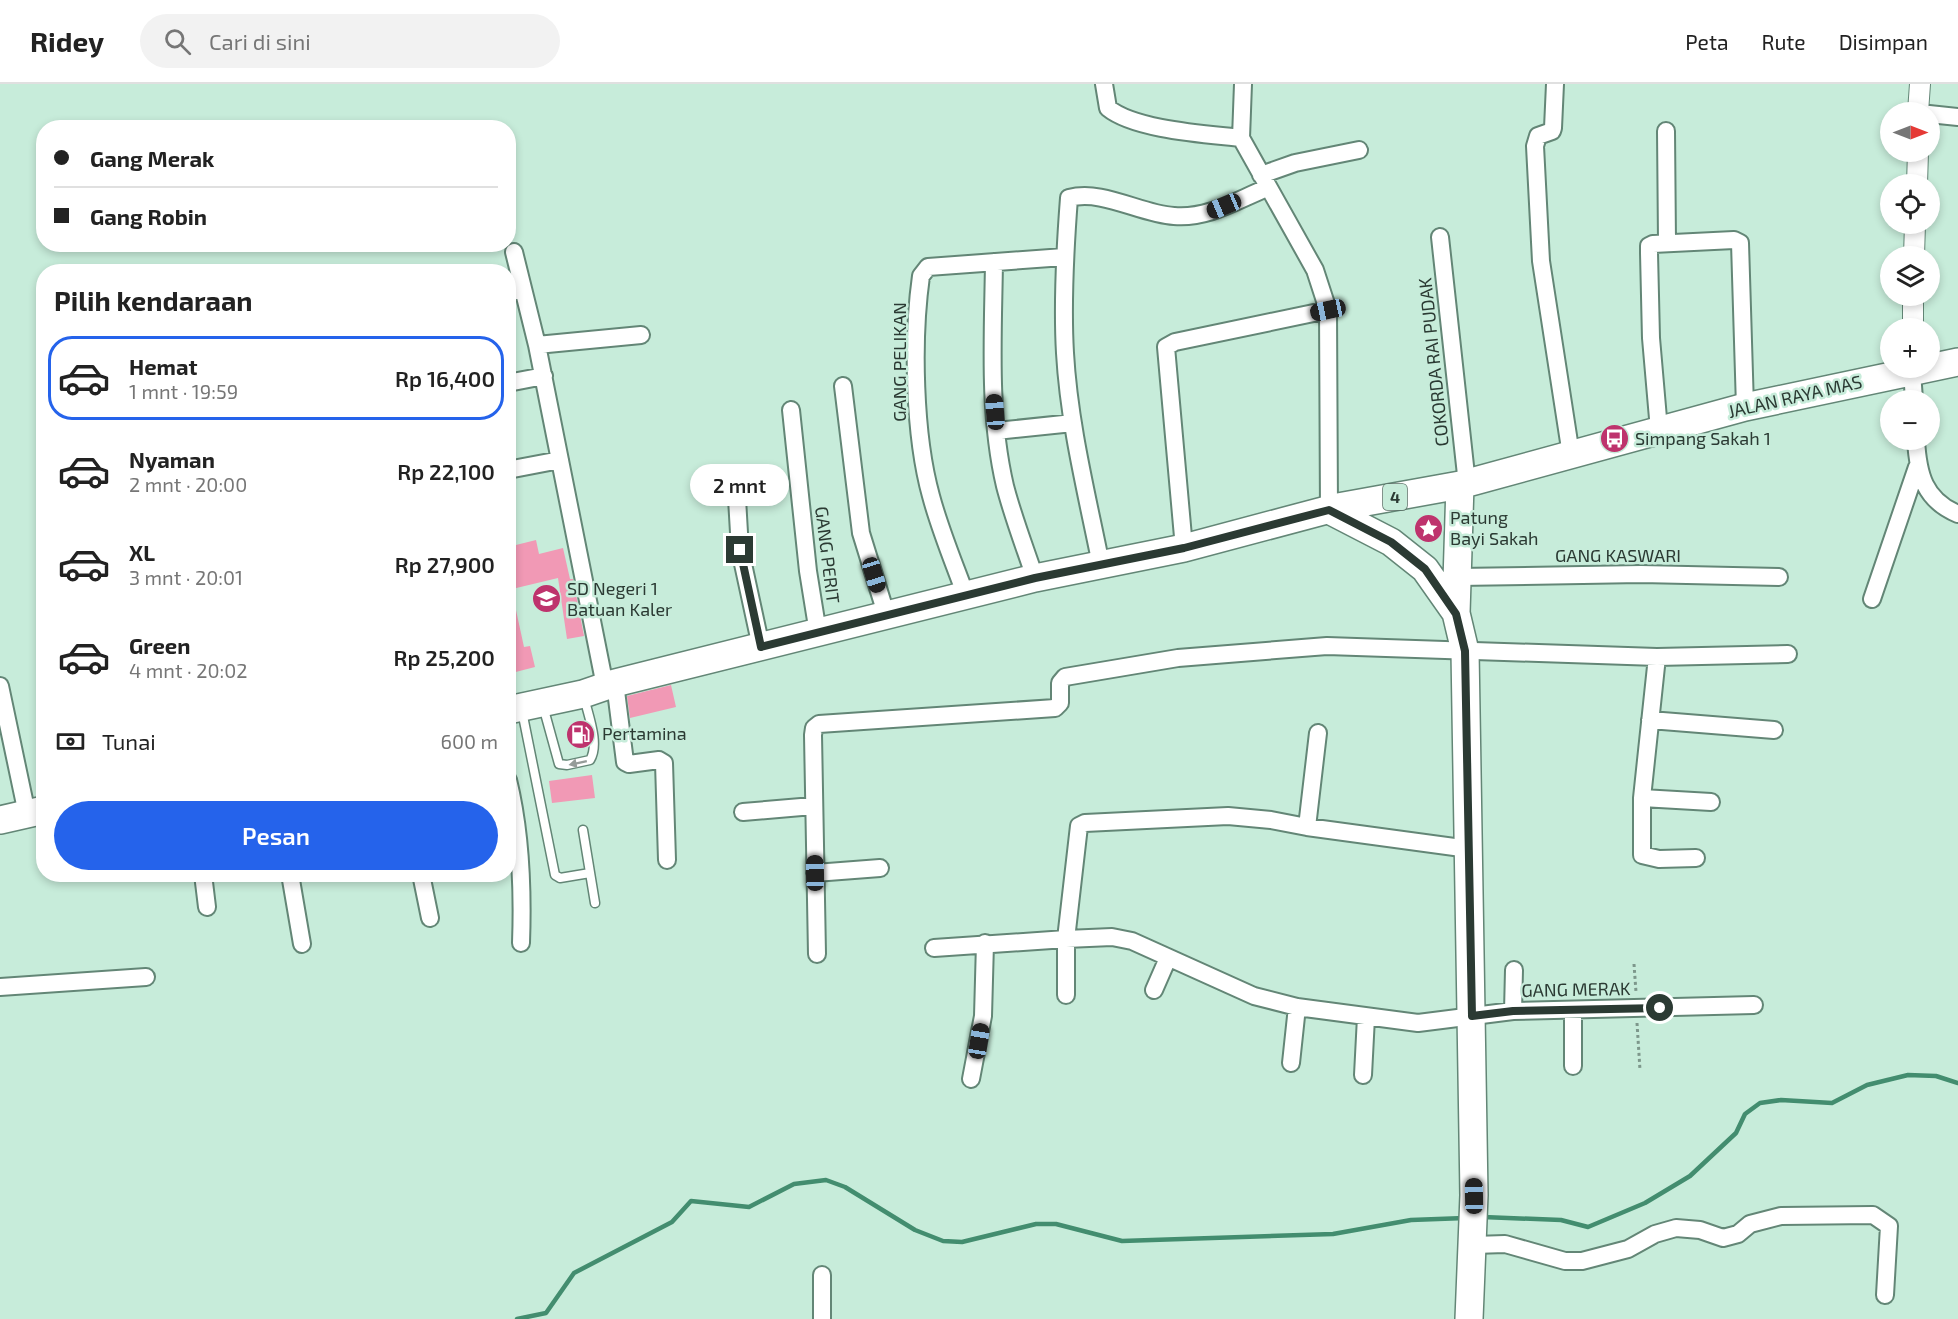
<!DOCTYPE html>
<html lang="id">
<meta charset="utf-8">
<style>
:root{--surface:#fff;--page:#f2f2f2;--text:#222;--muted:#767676;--line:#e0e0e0;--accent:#2563eb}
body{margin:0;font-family:"Exo 2",sans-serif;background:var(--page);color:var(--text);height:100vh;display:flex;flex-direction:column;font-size:22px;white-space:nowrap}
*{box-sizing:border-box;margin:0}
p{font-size:20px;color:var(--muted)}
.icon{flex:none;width:33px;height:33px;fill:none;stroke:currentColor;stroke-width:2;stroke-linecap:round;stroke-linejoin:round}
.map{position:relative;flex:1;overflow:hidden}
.drawer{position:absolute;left:36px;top:180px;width:480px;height:618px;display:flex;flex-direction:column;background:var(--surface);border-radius:24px;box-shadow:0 3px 9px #0003}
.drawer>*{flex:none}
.guide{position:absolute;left:36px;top:36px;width:480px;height:132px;border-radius:24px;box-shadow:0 3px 9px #0003;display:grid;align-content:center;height:132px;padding:0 18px;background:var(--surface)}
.needle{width:39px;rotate:90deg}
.buttons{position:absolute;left:1880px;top:18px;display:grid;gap:12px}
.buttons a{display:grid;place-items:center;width:60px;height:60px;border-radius:50%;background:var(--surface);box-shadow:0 3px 9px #0003;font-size:30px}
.end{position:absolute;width:27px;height:27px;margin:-14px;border:8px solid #2b3a33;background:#fff;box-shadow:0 0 0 3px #fff}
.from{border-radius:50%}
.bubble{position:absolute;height:42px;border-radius:21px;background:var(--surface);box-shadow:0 3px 9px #0003;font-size:20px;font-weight:600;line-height:42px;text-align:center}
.car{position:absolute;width:18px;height:36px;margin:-18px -9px;border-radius:8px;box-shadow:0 0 4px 2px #0007;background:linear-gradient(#222 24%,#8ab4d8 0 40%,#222 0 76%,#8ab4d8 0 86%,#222 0)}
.guide b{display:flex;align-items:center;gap:21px;height:57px;font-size:22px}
.guide b+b{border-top:2px solid var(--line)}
.guide i{width:15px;height:15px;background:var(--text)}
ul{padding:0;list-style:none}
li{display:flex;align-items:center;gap:18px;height:84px;margin:0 12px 9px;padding:0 6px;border:3px solid transparent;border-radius:24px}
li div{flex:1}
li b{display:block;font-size:22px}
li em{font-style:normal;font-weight:600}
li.current{border-color:var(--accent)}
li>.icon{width:54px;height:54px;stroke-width:1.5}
h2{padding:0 18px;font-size:27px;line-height:72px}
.pay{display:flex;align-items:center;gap:15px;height:66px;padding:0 18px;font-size:22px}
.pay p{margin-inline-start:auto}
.action{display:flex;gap:12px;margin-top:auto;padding:12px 18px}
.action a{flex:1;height:69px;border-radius:36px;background:var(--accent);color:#fff;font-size:24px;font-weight:600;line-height:69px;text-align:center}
header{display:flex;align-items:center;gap:36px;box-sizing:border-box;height:84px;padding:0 30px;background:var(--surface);border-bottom:2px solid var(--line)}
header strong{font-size:28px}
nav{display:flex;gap:33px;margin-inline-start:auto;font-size:21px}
.search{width:420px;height:54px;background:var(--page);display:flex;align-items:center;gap:15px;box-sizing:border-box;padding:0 21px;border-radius:33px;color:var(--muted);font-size:22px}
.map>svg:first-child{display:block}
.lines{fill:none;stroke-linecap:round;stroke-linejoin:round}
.stream{stroke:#438d6f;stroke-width:4.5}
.building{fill:#f199b5}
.service-casing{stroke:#638676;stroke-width:11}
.minor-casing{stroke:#638676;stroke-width:20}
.tertiary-casing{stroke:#638676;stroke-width:22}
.trunk-casing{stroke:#638676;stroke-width:30}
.path{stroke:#7d978b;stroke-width:3;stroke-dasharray:3 3;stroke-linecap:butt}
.service{stroke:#fff;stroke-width:8}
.minor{stroke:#fff;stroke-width:16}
.tertiary{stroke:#fff;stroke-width:20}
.trunk{stroke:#fff;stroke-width:27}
.oneway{fill:#959c99}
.route{stroke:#2b3a33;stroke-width:8}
.labels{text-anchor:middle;stroke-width:5;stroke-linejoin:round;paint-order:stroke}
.shield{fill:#c7ecda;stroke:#5a6f65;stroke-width:1.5}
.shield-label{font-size:16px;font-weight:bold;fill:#2b3a33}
.street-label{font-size:18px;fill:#2b3a33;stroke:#c7ecda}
.poi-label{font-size:18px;fill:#2b3a33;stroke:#c7ecda;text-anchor:start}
</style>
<header>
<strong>Ridey</strong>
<div class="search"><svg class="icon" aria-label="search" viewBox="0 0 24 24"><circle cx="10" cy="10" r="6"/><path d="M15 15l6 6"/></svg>Cari di sini</div>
<nav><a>Peta</a><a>Rute</a><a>Disimpan</a></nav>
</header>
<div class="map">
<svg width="1958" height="1235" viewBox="0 0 1958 1235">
<rect width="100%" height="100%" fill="#c7ecda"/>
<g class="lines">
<path class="stream" d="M1483 1133 1561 1136 1588 1143 1645 1119 1690 1092 1736 1049 1745 1030 1760 1019 1781 1016 1832 1019 1867 1001 1908 991 1936 992 1958 999
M517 1235 546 1229 574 1189 672 1138 691 1117 749 1123 794 1100 826 1096 845 1103 915 1146 943 1157 962 1158 1036 1140H1056L1122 1157 1333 1150 1411 1136 1465 1134"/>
</g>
<path class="building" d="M536 456 539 470 563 464 570 495H573L584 552 567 555 558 494 508 506V463Z
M508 517H514L524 563 530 562 535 583 508 590Z
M671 601 676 623 630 634 627 612Z
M592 691 595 714 552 719 549 697Z"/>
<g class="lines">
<defs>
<path id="service" d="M543 622 559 680 567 681 590 676C600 660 588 631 584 613
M522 627 555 791 560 794 590 789
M583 746 595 819"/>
<path id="minor" d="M1104 0 1108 24C1135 46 1206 50 1241 54
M1243 0 1241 54 1315 186 1328 226 1329 426
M1555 0 1553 44 1552 47 1538 52 1535 62 1541 177 1571 371
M1929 30 1958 33
M1666 47 1667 158
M1261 91 1295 79 1359 66
M1440 153 1467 400
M514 168 537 261 605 602
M994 178C993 252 988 330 1005 402 1013 433 1025 464 1035 494
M508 209 523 205
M537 261 641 251
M1912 287 1914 316
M508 299 544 292
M843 302 861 449 887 533
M791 326 808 487 818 549
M1659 346 1651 254 1649 169V162L1653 160 1734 156 1740 159 1745 323
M996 347 1073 339
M1916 356C1918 390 1924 416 1958 430
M508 386 560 376
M736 397 740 466 761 563
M1184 464 1166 263 1175 258 1328 226
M1101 481C1087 411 1069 340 1065 269 1062 217 1065 166 1069 114 1103 105 1140 130 1174 132 1208 135 1237 116 1267 104
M1458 493 1641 490 1779 493
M966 512C954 479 940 446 931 412 914 351 912 256 921 192L928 183 1064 173
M1872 515 1917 383
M1657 573 1642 714V771L1659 775 1696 774
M615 599 625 678 629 680 659 676 664 679 667 776
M0 602 27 730
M1650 636 1774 646
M508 696C521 749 523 804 521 859
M1642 714 1711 718
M743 728 813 722
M1307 743 1318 649
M1469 765 1307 743 1271 736 1228 732 1085 739 1079 742 1066 855 1112 853 1132 857 1254 912 1297 923 1418 939 1513 927 1754 921
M815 789 880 784
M203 790 207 823
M290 790 302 860
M421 790 430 834
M934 864 1066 855V911
M817 870 813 651 814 644 819 640 1055 624 1060 619V599L1065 593 1178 574 1327 562 1657 573 1788 570
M0 903 146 893
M1154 906 1168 874
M1573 926V982
M1513 927 1514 886
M1291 979 1297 923
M1363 991 1366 933
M971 995 983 932 985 859
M1474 1161 1505 1160 1565 1177H1582L1628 1165 1655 1150 1676 1144 1700 1146 1723 1154 1738 1150 1750 1140 1781 1132 1873 1131 1889 1142 1885 1211
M822 1235V1191"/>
<path id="tertiary" d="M1918 28 1920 0
M1917 100 1918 68
M1914 172 1915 140
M1913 244V212"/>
<path id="trunk" d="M1460 401 1456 529 1465 567 1474 1111 1469 1235
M1329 426 1391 458 1425 485 1456 529
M508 626 583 610 615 599 1035 494 1184 464 1338 423 1460 401 1745 323 1958 278
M0 736 44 726"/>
</defs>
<use href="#service" class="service-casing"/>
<use href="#minor" class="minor-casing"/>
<use href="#tertiary" class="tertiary-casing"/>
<use href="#trunk" class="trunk-casing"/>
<path class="path" d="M1634 880 1636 908
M1637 939 1640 986"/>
<use href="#service" class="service"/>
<use href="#minor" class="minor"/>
<use href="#tertiary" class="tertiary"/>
<use href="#trunk" class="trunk"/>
</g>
<defs><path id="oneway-solid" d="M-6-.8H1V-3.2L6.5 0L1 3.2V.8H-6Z" transform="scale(1.5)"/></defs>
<use class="oneway" href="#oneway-solid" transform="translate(578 679) rotate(168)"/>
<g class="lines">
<path class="route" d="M740 466 761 563 1035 494 1184 464 1329 426 1391 458 1425 485 1456 530 1465 567 1472 932 1513 927 1660 924"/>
</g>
<defs>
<symbol id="bus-disc" viewBox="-11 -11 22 22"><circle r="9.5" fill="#be336d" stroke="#c7ecda"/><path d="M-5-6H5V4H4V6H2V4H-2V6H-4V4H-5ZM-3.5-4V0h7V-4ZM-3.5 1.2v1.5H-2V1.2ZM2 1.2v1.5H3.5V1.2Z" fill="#fff"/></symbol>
<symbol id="sight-disc" viewBox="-11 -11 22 22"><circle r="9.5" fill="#be336d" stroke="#c7ecda"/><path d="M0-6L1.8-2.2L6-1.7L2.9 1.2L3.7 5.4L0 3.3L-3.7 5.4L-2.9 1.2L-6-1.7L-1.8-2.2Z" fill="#fff"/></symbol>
<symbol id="school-disc" viewBox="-11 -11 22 22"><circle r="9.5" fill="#be336d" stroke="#c7ecda"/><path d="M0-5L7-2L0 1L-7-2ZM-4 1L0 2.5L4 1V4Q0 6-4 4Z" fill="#fff"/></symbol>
<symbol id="fuel-disc" viewBox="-11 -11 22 22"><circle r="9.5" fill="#be336d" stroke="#c7ecda"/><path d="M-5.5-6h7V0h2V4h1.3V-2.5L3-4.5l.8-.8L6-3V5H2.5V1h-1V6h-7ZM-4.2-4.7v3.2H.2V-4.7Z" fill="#fff"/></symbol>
</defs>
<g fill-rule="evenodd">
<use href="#bus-disc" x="1598" y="338" width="33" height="33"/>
<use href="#sight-disc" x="1412" y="428" width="33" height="33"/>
<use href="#school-disc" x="530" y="498" width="33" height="33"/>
<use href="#fuel-disc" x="564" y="634" width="33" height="33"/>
</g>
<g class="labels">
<rect class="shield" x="1383" y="400" width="24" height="26" rx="4.5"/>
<g class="shield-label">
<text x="1395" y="419">4</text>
</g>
<g class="street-label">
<text transform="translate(900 278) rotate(-90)" y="6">GANG PELIKAN</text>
<text transform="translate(1434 278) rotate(-96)" y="6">COKORDA RAI PUDAK</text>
<text transform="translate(1795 313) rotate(-13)" y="6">JALAN RAYA MAS</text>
<text transform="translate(827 471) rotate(83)" y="6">GANG PERIT</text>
<text x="1618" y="478">GANG KASWARI</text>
<text transform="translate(1576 906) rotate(-1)" y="6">GANG MERAK</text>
</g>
<g class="poi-label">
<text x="1635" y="361">Simpang Sakah 1</text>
<text x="1450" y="440">Patung<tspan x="1450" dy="21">Bayi Sakah</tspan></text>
<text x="567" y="511">SD Negeri 1<tspan x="567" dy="21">Batuan Kaler</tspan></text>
<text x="602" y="656">Pertamina</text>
</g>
</g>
</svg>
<div class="buttons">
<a><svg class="needle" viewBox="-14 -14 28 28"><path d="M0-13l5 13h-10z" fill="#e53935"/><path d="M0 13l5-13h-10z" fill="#767676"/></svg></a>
<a><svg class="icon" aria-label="locate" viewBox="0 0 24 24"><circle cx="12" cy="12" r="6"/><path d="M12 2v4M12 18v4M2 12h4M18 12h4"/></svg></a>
<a><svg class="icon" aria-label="layers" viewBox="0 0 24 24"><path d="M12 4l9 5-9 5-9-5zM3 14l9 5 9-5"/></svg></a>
<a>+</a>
<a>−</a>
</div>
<i class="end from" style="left:1660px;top:924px"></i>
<i class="end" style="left:740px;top:466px"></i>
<div class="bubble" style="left:690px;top:380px;width:99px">2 mnt</div>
<i class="car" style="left:1224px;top:122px;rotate:247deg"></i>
<i class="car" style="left:1328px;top:226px;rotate:258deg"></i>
<i class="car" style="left:995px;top:328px;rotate:356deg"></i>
<i class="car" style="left:874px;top:491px;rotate:163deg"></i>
<i class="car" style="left:815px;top:789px;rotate:359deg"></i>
<i class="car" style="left:979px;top:957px;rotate:9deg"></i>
<i class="car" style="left:1474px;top:1112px;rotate:359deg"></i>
<div class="guide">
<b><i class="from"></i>Gang Merak</b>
<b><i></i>Gang Robin</b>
</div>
<section class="drawer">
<h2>Pilih kendaraan</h2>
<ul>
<li class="current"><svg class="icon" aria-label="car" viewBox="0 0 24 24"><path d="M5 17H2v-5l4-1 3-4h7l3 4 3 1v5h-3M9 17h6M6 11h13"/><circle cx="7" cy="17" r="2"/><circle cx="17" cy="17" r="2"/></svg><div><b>Hemat</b><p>1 mnt · 19:59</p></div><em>Rp 16,400</em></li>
<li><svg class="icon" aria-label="car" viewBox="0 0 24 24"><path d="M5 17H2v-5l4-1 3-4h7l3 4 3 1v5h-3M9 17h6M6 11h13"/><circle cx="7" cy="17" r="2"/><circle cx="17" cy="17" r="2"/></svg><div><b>Nyaman</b><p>2 mnt · 20:00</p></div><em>Rp 22,100</em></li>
<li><svg class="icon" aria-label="car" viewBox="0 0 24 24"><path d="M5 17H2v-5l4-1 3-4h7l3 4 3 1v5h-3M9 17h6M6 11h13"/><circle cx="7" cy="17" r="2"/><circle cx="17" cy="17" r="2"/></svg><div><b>XL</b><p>3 mnt · 20:01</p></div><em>Rp 27,900</em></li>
<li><svg class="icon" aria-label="car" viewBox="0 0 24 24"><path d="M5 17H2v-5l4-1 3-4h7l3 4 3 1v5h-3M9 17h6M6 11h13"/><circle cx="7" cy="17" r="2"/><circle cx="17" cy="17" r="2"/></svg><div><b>Green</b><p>4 mnt · 20:02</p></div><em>Rp 25,200</em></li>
</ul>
<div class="pay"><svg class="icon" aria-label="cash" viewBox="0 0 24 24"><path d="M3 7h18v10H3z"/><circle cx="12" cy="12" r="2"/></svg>Tunai<p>600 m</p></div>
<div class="action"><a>Pesan</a></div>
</section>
</div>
